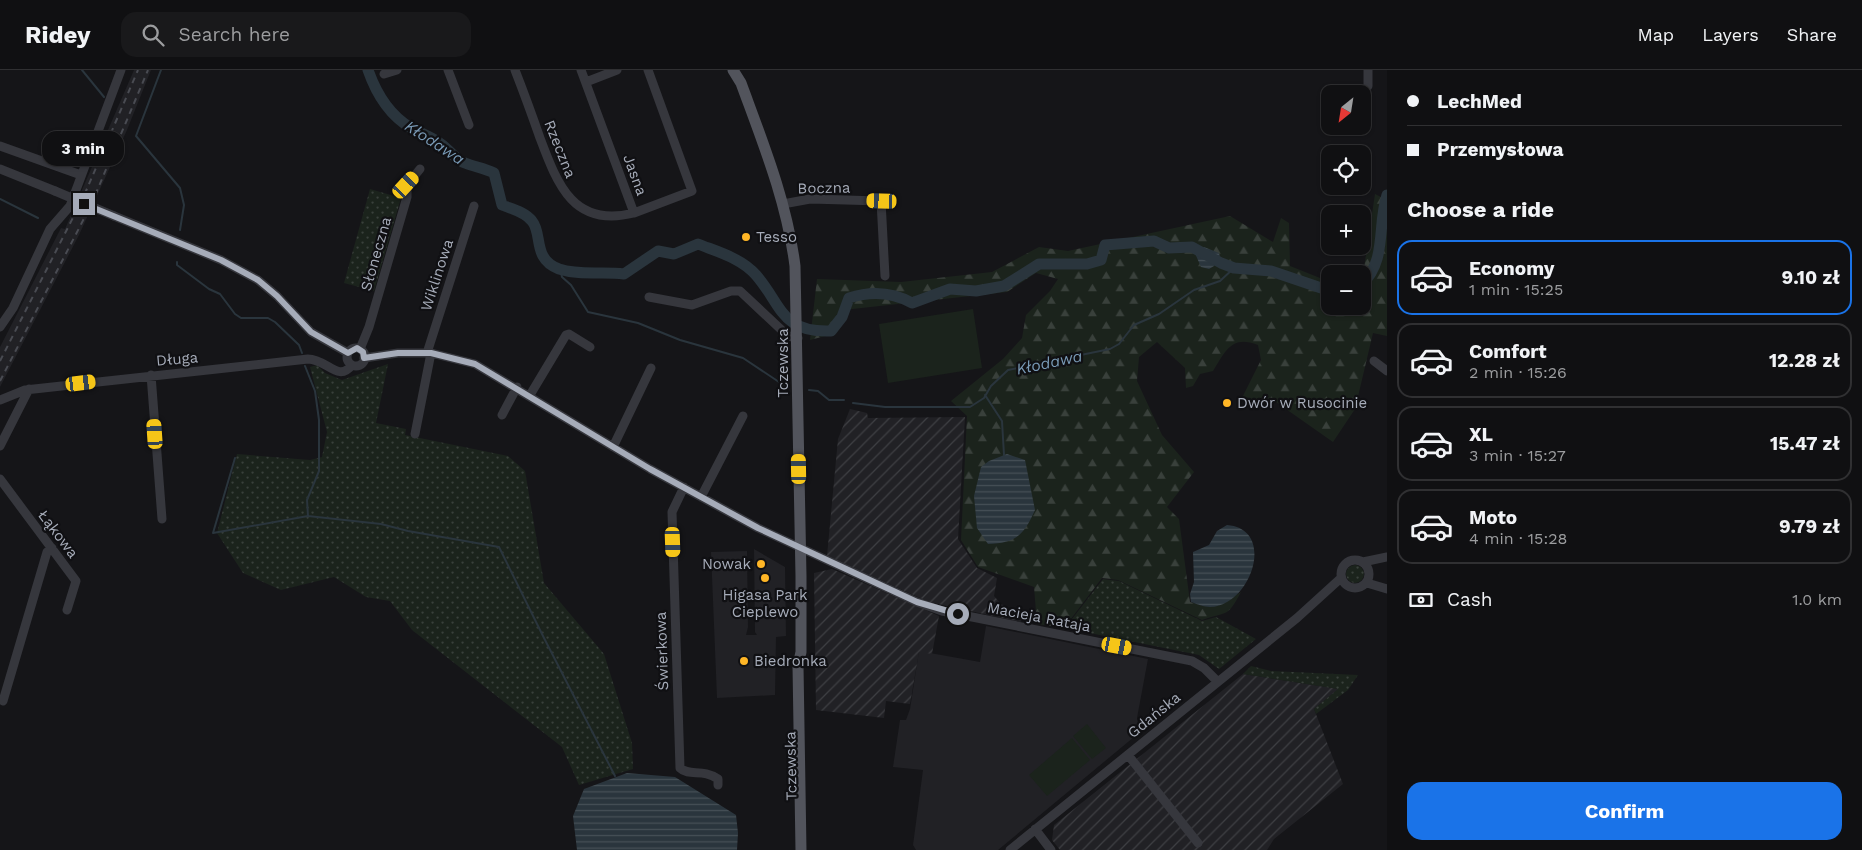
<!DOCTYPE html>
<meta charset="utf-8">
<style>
:root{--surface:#101012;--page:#19191b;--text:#f1f3f6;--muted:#9c9d9f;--line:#303032;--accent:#1a73e8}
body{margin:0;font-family:"Work Sans",sans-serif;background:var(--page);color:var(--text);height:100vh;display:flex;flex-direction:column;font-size:19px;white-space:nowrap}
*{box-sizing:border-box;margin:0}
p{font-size:16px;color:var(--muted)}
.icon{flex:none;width:28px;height:28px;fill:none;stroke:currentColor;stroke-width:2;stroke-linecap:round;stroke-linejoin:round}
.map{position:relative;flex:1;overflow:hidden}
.drawer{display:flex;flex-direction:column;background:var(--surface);width:475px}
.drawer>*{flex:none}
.banner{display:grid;align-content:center;height:110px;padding:0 20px;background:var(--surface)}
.needle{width:32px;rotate:210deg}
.controls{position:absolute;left:1321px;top:15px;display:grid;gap:10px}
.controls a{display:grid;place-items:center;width:50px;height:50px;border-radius:10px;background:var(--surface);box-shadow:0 1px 4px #0004,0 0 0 1px var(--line);font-size:25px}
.end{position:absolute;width:22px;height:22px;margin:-11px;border:6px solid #a6acb9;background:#111;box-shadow:0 0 0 2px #111}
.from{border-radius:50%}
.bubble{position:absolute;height:35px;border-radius:15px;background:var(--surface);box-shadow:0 1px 4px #0004,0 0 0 1px var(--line);font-size:16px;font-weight:700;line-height:35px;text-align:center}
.car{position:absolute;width:15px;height:30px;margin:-15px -8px;border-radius:6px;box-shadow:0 0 4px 1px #0007;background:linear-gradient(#f5c518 24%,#345 0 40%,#f5c518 0 76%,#345 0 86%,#f5c518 0)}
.banner b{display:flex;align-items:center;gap:18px;height:48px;font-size:19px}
.banner b+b{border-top:1px solid var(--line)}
.banner i{width:12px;height:12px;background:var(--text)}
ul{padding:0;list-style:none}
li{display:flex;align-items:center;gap:15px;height:75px;margin:0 10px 8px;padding:0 10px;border:2px solid var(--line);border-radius:15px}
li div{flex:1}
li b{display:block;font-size:19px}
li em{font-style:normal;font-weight:700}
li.current{border-color:var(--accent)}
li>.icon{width:45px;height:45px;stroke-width:1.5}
h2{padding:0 20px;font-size:22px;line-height:60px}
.pay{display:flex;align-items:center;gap:12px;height:55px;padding:0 20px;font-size:19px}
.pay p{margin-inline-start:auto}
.button{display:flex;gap:10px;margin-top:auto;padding:10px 20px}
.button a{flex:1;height:58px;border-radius:15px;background:var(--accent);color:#fff;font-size:20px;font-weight:700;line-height:58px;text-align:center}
header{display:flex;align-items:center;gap:30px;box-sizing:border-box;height:70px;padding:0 25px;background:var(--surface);border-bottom:1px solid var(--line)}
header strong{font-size:24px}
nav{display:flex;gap:28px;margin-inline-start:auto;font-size:18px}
.search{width:350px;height:45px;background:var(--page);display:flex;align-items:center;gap:12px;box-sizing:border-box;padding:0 18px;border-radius:15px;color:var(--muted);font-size:19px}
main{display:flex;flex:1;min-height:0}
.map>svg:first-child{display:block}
.built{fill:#212125}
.industrial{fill:url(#industrial-furrows)}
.green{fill:url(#green-dots)}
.forest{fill:url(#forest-firs)}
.pitch{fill:#1b231c}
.water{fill:url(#water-rules)}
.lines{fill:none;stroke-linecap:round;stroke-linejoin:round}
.stream{stroke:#2a353d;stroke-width:2}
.river{stroke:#2a353d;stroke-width:11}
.minor{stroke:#36373d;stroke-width:9}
.major{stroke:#52545c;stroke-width:11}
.rail{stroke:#494b52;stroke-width:2;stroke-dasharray:6 5;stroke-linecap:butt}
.minor-bridge{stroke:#36373d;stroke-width:9}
.route{stroke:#a6acb9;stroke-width:6}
.poi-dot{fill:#ffb626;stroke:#101013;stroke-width:2}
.labels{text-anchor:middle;stroke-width:4.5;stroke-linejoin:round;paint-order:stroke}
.street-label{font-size:15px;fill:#a6acb9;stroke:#101013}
.poi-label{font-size:15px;fill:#a6acb9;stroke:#101013;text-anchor:start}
.water-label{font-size:16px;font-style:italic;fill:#7a9bb7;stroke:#101013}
</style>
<header>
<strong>Ridey</strong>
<div class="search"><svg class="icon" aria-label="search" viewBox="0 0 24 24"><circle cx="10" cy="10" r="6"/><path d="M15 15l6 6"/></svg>Search here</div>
<nav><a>Map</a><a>Layers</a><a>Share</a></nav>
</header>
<main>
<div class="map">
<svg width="1387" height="780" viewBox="0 0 1387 780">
<defs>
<pattern id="industrial-furrows" width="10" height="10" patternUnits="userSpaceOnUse" patternTransform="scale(1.25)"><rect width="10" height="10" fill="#212125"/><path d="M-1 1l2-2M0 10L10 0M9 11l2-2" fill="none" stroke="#3e3f43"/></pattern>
<pattern id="green-dots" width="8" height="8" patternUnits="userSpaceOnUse" patternTransform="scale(1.25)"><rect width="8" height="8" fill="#1b231c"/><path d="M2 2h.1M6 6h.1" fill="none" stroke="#39403b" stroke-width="1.8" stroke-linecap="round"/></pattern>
<pattern id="forest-firs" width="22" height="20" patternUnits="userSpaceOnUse" patternTransform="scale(1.25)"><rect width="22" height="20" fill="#1b231c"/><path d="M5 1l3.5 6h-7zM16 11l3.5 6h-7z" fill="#39403b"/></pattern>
<pattern id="water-rules" width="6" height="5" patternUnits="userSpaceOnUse" patternTransform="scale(1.25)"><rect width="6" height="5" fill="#2a353d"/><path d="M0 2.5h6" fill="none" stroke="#465057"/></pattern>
</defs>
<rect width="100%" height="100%" fill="#151518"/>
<path class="built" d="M134 0H151L127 60 79 165 0 317V277L61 158 65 159Z
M754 479 785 497 786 566 776 567 775 625 717 628 711 482 747 481 748 557 746 565H757L755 562Z
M986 556 1148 589 1137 648 1140 662 998 780H916L913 775 923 700 893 697 900 650H906L910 639 919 581 980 592Z"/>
<path class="industrial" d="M850 339 867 343 868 348 965 347 958 469 977 498 997 508 994 526 1001 534 1025 548 1020 552 929 532 827 486 838 369Z
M832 499 939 546 932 584 919 582 910 634 886 631 884 648 816 640 814 503Z
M1243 604 1339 619 1314 639 1343 714 1274 769 1267 780H1060L1052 770 1054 755Z"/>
<path class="green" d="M370 119 401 128 374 221 344 213Z
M388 294 376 353 406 359 405 365 508 386 525 401 544 513 604 584 632 673 633 699 579 715 562 677 412 560 390 531 366 527 334 507 281 520 243 503 217 463 237 384 310 390 322 387 327 362 310 297 317 295 325 303 342 310Z
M1346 504a9 9 0 1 1 18 0a9 9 0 1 1-18 0Z
M1103 509 1119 511 1202 551 1216 547 1256 569 1219 599 1199 585 1065 558Z
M1251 596 1271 601 1358 605 1348 620 1316 644 1314 639 1338 619 1243 604Z"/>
<path class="forest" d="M1375 124 1387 130V266L1373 263 1355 339 1333 372 1276 332 1242 328 1261 290 1258 275C1232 265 1226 280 1213 301L1200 304 1193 316 1186 318 1185 298 1157 272 1139 287 1137 311 1162 365 1194 402 1167 437 1179 449 1190 532C1219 541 1218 536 1241 522 1227 548 1228 541 1202 550L1118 510 1102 508 1064 558 1037 554 1034 517 978 497 961 470 967 346 951 331 1003 289 1022 268 1026 245 1050 221 1058 209 1036 203 1007 222 843 240 837 263 810 270 817 209 901 212 992 202 1039 177 1068 181 1230 146 1273 172 1281 148 1289 153 1290 196 1330 212V236H1362V204H1354L1364 198Z"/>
<path class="pitch" d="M973 239 982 298 888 313 879 254Z
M1087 654 1106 678 1092 689 1073 666Z
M1072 668 1090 690 1047 726 1029 705Z"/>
<path class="water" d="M1204 177 1219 183 1220 187 1214 196 1209 199 1201 197 1194 181Z
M1007 384 1025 390 1035 440C1024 465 1016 473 988 474L977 458 974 426 981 397 989 391Z
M1227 455C1277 459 1251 536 1210 537 1204 537 1197 534 1191 532L1190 524 1194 512 1193 482 1209 475 1217 461Z
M627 703 675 707 736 745 738 763 737 780H577L573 746 584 719Z"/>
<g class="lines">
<path class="stream" d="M82 0 104 27
M161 0 136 66 180 118 184 135 180 160
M0 129 38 148
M177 192V195L209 219 220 224 235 244 241 248H268L275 252 299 275 302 283
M560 199 562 207 571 215 588 242 638 253 680 270 743 288 788 318
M305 296 315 321 319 350V401L307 430 308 446 381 454 408 461 499 477 544 568 615 706
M809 320 818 321 829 330H844
M985 325 1002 351 1004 385
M853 333 885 337H970L984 328 991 316 1008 300 1110 279 1119 274 1134 255 1159 244 1194 220 1220 211 1234 198
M235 388 213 463 308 446"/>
<path class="river" d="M368 0C376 23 389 45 411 58 420 63 432 67 441 74 450 80 455 90 465 93 475 97 484 98 494 103L502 135C512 139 525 142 532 151 543 164 532 189 559 199 581 206 602 201 624 204L658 181 674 184 698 174C718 182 741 188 756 205 782 235 781 263 831 261L842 247 849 228C871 221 892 222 912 233L950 219 976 221 1004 216 1039 194H1087L1101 190 1105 175 1154 171 1169 178 1192 177 1221 193 1234 198 1271 201 1330 221
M1362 214C1387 191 1377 156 1387 125"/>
<path class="minor" d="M448 0 469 55
M515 0C524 23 532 45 540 68 558 116 574 158 634 143
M581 0 634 143 692 121 648 0
M1368 0V16
M384 4 397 0
M586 12 617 0
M0 76 81 105
M0 99 55 121
M783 134 810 129 881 131 885 206
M114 146 221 190 258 210 277 226 311 262 348 283
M649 227 692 235 731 221H740L788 266 798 268
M0 257 13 238 50 159 70 136 121 0
M347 287a9 9 0 1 1 18 0a9 9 0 1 1-18 0Z
M360 279 369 257 407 127V115L420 99
M427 283 474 136
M364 288 398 283H431L475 294 650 399 758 458 917 532 942 541 1192 591 1204 598 1217 611
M1374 291 1387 301
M151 305 162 449
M530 325 566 265 569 264 590 277
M0 330 25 320 308 289C327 289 338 313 352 295
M502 345 517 317
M415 364 431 283
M0 376 29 319
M613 377 651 298
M0 409 76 511 67 540
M684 417 672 442 680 698C689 707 703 698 718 709V715
M701 427 743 346
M1341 504a14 14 0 1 1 28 0a14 14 0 1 1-28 0Z
M1363 492 1387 487
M1367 513 1387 519
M3 631 47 482 52 478
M1128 685 1198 773
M1035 759 1051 780
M1010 780 1297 548 1341 508"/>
<path class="major" d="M733 0 741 13C763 73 787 132 795 196L801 506V582L798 596 801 780"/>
<path class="rail" d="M0 291 83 128 138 0
M0 311 91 135 148 0"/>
<path class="minor-bridge" d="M55 121 114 146"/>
</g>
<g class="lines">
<path class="route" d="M84 134 221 190 258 210 277 226 311 262 348 283 357 278 363 282 364 288 398 283H431L475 294 650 399 758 458 917 532 958 544"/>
</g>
<g class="poi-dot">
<circle cx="746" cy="167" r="5"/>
<circle cx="1227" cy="333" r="5"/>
<circle cx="761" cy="494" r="5"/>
<circle cx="765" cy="508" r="5"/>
<circle cx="744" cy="591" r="5"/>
</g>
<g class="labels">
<g class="street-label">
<text transform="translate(560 79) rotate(68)" y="5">Rzeczna</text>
<text transform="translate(635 105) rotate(70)" y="5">Jasna</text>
<text transform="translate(824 118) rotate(-1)" y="5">Boczna</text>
<text transform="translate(376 184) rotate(-74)" y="5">Słoneczna</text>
<text transform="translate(437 205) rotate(-72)" y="5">Wiklinowa</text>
<text transform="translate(177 289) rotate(-5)" y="5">Długa</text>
<text transform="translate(783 293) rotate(-90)" y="5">Tczewska</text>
<text transform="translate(58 464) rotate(53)" y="5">Łąkowa</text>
<text transform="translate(1039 547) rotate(11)" y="5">Macieja Rataja</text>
<text transform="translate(662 581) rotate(-92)" y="5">Świerkowa</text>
<text transform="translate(1154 645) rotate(-39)" y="5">Gdańska</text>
<text transform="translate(791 696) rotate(-91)" y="5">Tczewska</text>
</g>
<g class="poi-label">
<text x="756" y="172">Tesso</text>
<text x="1237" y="338">Dwór w Rusocinie</text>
<text x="751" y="499" text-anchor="end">Nowak</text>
<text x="765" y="530" text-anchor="middle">Higasa Park<tspan x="765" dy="17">Cieplewo</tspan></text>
<text x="754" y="596">Biedronka</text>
</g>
<g class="water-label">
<text transform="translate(435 72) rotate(33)" y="6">Kłodawa</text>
<text transform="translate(1049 292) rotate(-12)" y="6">Kłodawa</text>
</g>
</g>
</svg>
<div class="controls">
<a><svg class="needle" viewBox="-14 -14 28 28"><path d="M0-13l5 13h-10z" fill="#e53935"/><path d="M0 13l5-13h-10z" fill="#9c9d9f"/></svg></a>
<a><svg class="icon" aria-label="locate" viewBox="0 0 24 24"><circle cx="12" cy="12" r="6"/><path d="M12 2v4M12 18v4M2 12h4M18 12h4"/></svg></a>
<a>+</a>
<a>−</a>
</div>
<i class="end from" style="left:958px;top:544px"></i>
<i class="end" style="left:84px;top:134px"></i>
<div class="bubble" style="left:42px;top:61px;width:82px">3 min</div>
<i class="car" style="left:406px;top:115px;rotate:43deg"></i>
<i class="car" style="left:882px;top:131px;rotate:272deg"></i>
<i class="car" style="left:81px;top:313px;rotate:83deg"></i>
<i class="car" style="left:155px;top:364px;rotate:356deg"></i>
<i class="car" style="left:799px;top:399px;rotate:359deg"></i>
<i class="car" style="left:673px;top:472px;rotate:178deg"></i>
<i class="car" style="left:1117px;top:576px;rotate:101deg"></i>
</div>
<section class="drawer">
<div class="banner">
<b><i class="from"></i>LechMed</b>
<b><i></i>Przemysłowa</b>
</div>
<h2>Choose a ride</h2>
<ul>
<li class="current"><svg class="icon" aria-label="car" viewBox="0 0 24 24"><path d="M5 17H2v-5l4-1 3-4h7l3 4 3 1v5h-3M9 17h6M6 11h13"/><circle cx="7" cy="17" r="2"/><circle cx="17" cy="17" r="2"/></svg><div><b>Economy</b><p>1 min · 15:25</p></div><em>9.10 zł</em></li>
<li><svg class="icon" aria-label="car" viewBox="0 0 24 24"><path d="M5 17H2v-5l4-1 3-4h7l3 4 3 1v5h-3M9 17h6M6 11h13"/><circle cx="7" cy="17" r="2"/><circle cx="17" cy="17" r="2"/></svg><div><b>Comfort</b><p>2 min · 15:26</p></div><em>12.28 zł</em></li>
<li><svg class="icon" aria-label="car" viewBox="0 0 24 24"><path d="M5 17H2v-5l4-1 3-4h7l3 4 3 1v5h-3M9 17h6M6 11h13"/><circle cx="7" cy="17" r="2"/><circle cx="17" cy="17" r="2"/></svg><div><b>XL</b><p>3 min · 15:27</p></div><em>15.47 zł</em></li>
<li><svg class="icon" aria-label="car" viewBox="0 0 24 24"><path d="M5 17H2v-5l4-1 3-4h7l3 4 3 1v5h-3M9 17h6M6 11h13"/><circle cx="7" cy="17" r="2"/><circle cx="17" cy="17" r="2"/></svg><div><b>Moto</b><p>4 min · 15:28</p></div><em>9.79 zł</em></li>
</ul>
<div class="pay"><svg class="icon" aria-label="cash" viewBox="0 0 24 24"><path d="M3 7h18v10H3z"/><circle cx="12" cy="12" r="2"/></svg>Cash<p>1.0 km</p></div>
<div class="button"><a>Confirm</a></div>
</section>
</main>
